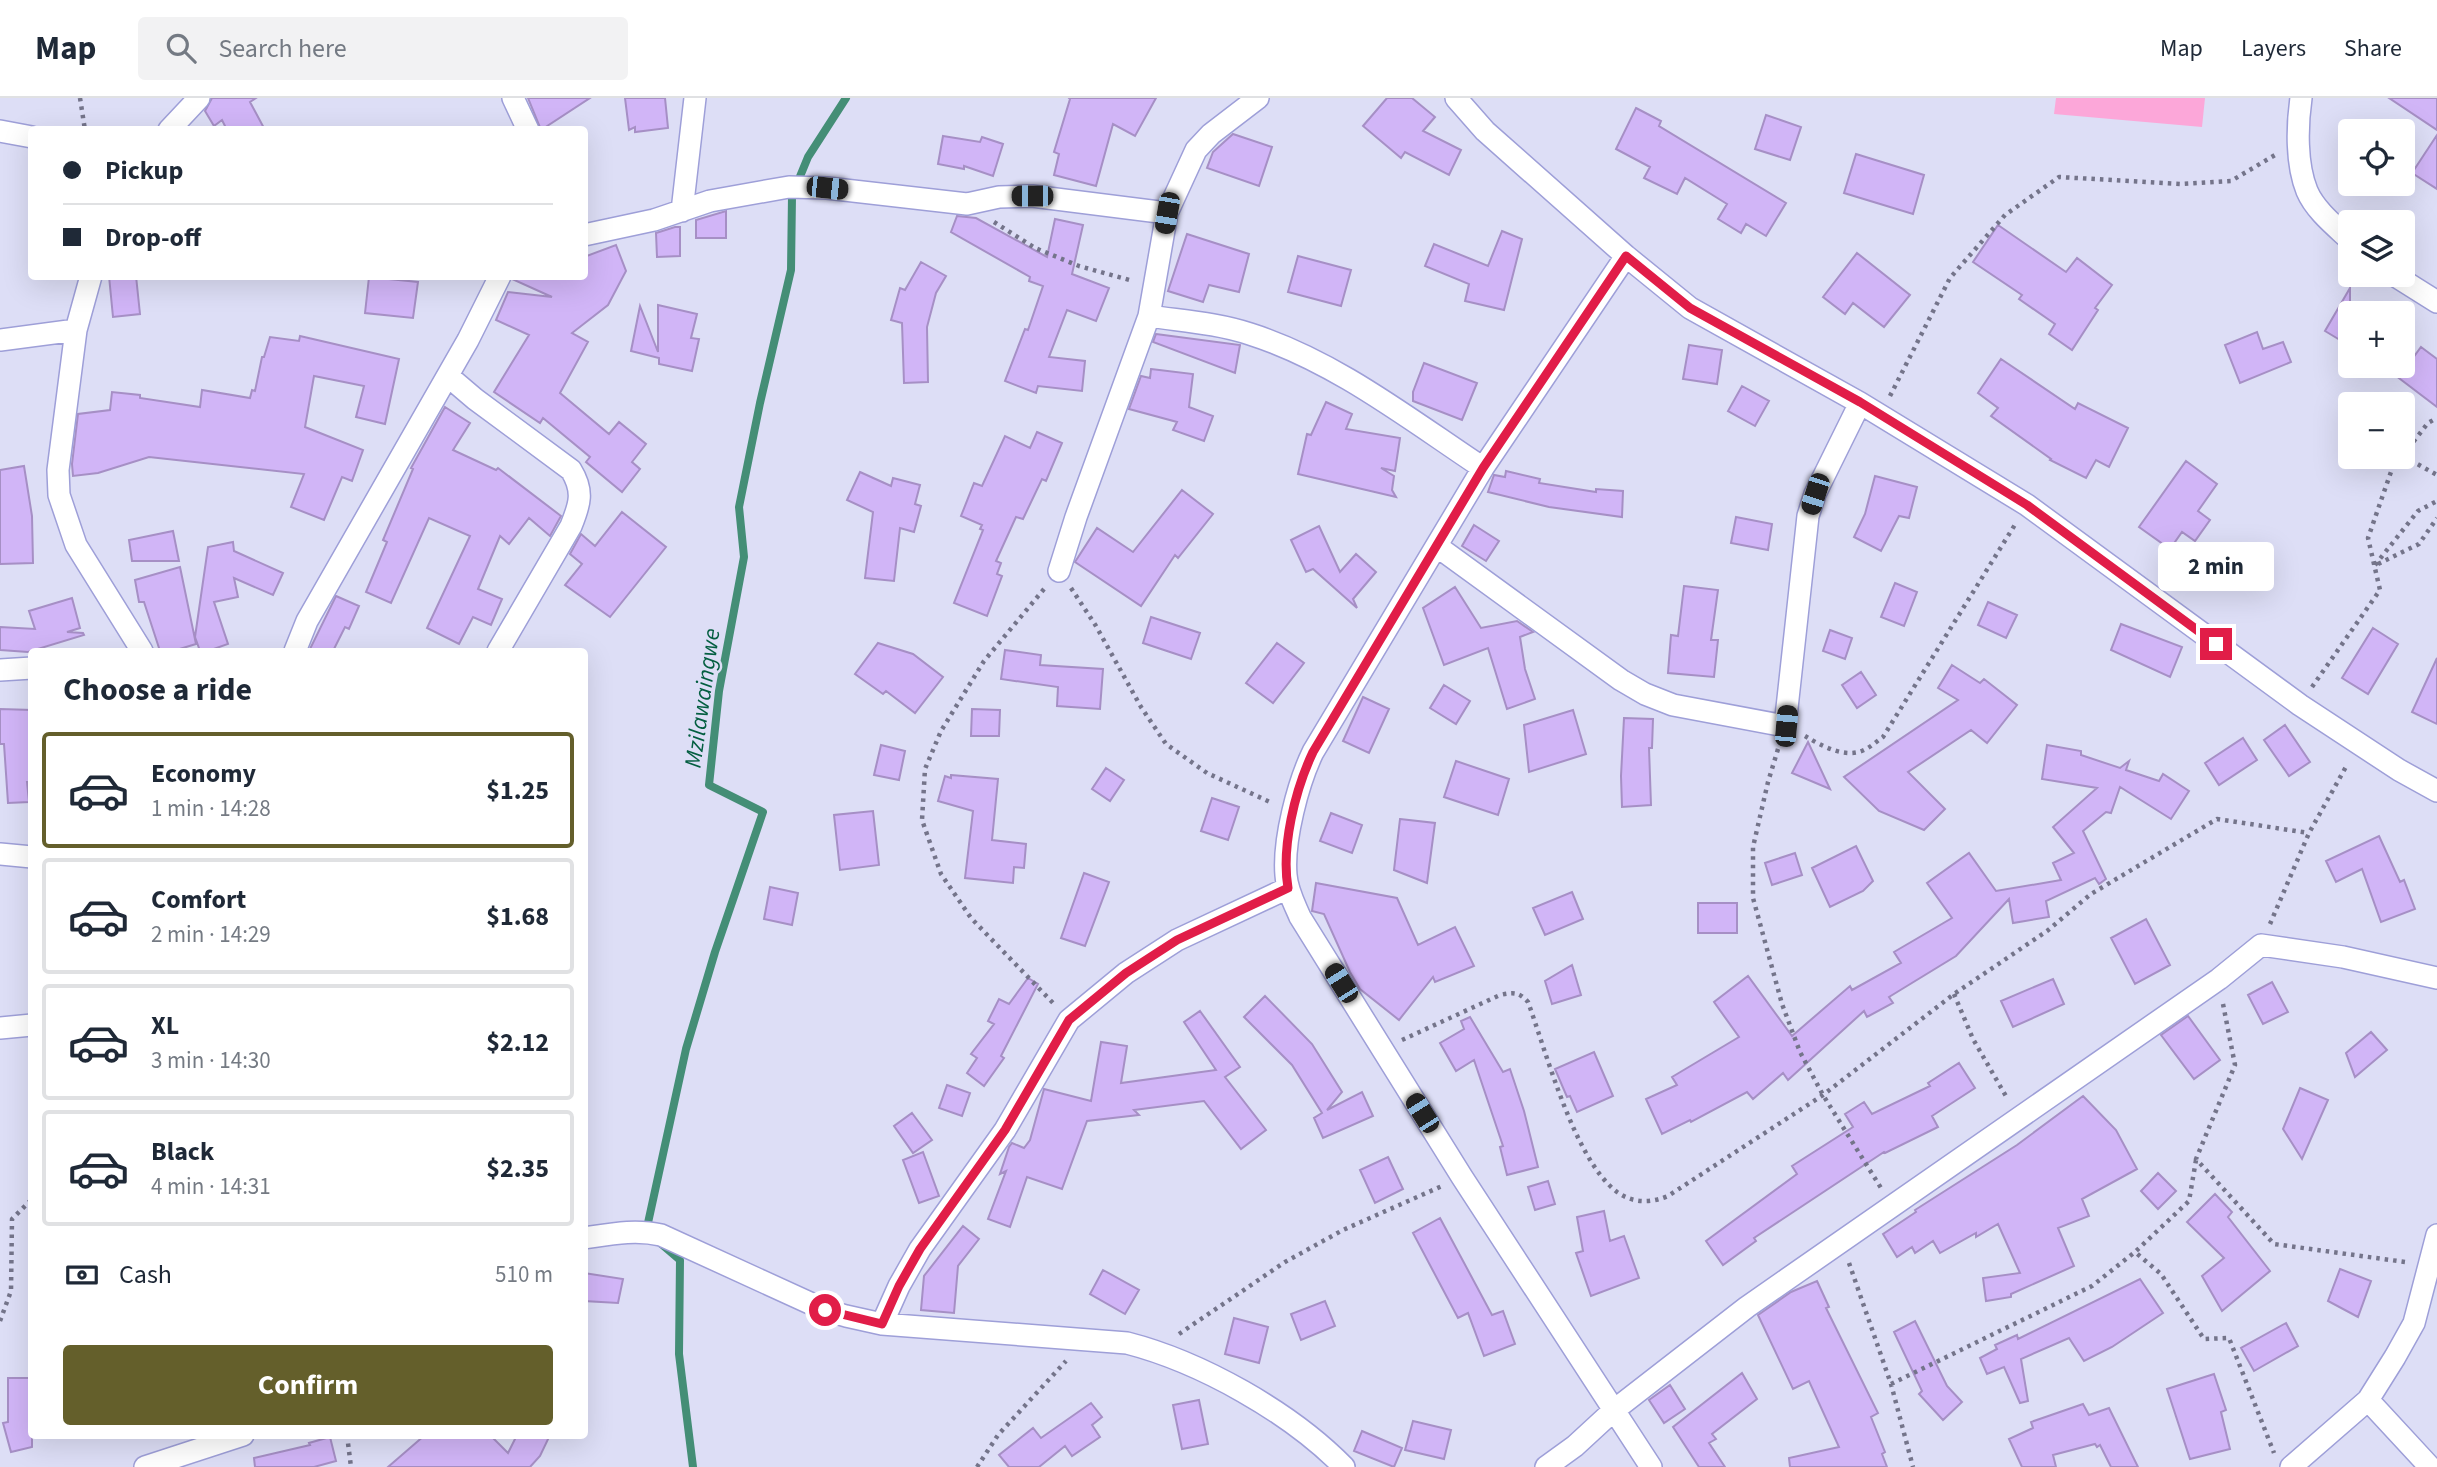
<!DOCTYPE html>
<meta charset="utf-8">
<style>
:root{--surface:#fff;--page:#f2f2f3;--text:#1f2937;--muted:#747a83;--line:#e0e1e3;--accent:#645f2b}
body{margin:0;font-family:"Source Sans 3",sans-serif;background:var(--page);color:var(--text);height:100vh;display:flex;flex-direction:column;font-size:26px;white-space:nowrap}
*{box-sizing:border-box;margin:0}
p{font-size:23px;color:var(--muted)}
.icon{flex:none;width:38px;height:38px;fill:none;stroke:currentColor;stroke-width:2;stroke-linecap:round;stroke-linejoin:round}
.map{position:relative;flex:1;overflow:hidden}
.details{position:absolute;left:28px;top:550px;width:560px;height:791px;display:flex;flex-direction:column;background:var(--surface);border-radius:7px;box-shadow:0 7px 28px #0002}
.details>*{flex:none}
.top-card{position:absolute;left:28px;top:28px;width:560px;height:154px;border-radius:7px;box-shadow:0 7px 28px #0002;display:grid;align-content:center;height:154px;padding:0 35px;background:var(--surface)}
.buttons{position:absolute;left:2338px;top:21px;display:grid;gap:14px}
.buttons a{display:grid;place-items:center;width:77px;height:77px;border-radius:7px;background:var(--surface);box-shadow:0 7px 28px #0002;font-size:35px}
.end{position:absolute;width:32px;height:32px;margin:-16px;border:9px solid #e11d48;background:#fff;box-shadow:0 0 0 4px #fff}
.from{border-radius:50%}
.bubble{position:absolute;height:49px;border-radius:7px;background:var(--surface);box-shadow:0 7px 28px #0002;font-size:23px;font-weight:700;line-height:49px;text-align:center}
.car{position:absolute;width:21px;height:42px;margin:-21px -10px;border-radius:9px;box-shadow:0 0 5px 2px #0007;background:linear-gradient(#222 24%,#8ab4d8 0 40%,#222 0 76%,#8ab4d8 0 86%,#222 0)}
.top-card b{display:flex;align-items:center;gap:24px;height:66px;font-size:26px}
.top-card b+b{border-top:2px solid var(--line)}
.top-card i{width:18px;height:18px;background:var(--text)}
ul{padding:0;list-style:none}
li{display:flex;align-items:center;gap:21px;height:116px;margin:0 14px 10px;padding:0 21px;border:4px solid var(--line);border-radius:7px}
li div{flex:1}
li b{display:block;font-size:26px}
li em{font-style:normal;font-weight:700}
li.current{border-color:var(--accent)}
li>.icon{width:63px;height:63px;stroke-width:1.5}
h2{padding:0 35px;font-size:32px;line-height:84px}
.pay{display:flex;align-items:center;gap:18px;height:77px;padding:0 35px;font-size:26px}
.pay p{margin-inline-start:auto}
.button{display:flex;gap:14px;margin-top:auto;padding:14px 35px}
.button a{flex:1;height:80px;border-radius:7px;background:var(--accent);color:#fff;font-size:28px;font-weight:700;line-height:80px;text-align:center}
header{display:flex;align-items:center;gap:42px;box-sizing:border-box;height:98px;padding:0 35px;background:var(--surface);border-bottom:2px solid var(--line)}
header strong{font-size:33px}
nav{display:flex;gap:38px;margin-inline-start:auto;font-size:24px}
.search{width:490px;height:63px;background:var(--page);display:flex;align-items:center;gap:18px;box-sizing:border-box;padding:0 24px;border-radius:7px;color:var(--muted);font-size:26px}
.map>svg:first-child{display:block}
.green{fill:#fca7d9}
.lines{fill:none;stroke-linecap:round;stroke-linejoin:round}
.stream{stroke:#448e76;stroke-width:8}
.building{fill:#d1b5f7;stroke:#a68fc5;stroke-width:2}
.street-casing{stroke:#9e9fd8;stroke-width:24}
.path{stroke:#74748a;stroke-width:4.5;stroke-dasharray:3.5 5;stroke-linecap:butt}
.street{stroke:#fff;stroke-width:21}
.route{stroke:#e11d48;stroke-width:9}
.labels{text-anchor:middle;stroke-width:5;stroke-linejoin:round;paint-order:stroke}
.water-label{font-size:24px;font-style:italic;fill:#045e41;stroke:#dddef6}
</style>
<header>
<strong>Map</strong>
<div class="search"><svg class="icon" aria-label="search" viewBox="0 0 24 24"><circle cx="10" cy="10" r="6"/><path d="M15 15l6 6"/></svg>Search here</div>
<nav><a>Map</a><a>Layers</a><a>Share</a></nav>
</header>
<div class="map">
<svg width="2437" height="1369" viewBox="0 0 2437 1369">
<rect width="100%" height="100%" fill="#dddef6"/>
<path class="green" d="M2056 0H2205L2202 29 2054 16Z"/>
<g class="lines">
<path class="stream" d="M646 1134 686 951 715 854 763 714 709 687 719 593 744 459 739 409 760 305 791 172 792 98 808 59 846 0
M659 1144 680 1162 679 1256 693 1369"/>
</g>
<path class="building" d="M212 0H256L250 4 265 32H227L222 22 214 28 205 13Z
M528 0H590L541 32Z
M625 0H665L668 30 635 34V29L629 32Z
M1069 0H1156L1135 38 1113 26 1096 88 1054 77 1059 56 1054 54 1070 1Z
M1387 0H1412L1435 19 1423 33 1461 52 1449 77 1405 54 1401 60 1363 28Z
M2389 0H2437V32Z
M1636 10 1661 23 1659 28 1786 105 1766 138 1746 126 1741 135 1718 121 1727 106 1685 80 1677 96 1644 80 1650 69 1616 51Z
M1766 17 1801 29 1790 62 1755 51Z
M1233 36 1272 49 1259 88 1207 70 1213 54Z
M2437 37V91L2412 75Z
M943 38 980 44 982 39 1003 46 993 78 964 68V71L938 66Z
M1856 56 1924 77 1913 116 1844 95Z
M726 113V140H696V122Z
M957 118 976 120 1047 159 1055 121 1083 127 1072 176 1109 190 1096 223 1067 212 1049 259 1085 263 1082 293 1038 288 1036 295 1005 283 1025 231 1028 232 1043 188 1029 183 1030 179 951 134Z
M1998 127 2066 174 2077 160 2112 187 2095 210 2098 212 2072 252 2049 236 2055 226 2019 201 2022 197 1973 164Z
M675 129H680V158L657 159 656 135Z
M1502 133 1522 141 1504 212 1465 203 1469 186 1425 168 1434 146 1488 168Z
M1187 136 1249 156 1239 194 1209 187 1203 204 1168 193Z
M616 147 626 173 608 207 572 235 588 244 560 295 609 336 619 324 646 346 632 364 640 371 622 394 586 364 590 359 543 320 540 325 494 294 529 237 496 222 508 194 552 199 512 181 513 178H584V159Z
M1857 155 1910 197 1884 229 1853 205 1845 216 1823 199Z
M1298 158 1351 172 1341 208 1288 194Z
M921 164 946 178 936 195 927 229 928 284 904 285 902 225 891 222 900 190 905 192Z
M109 178H136L140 216 113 219Z
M369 179 418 184 413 220 365 215Z
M2350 190V248L2325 233Z
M658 207 697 216 691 240 699 241 692 273 659 266V260L631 253 640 208 658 254Z
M2257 234 2263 251 2283 244 2291 264 2240 285 2225 247Z
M1156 236 1240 247 1235 275 1153 244Z
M300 238 399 261 385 326 356 319 364 288 314 278 305 329 363 352 352 383 342 379 324 422 291 409 304 376 149 359 98 375 73 378 72 366 78 316 110 312 112 294 140 297V300L200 309 202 292 250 300 252 292 255 293 262 259H264L270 239 299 243Z
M1689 247 1722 252 1717 286 1683 281Z
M2421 249 2437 261V309L2383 268H2407Z
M2001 261 2075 311 2078 305 2128 330 2109 369 2096 362 2086 380 2050 362 2051 361 1991 318 1998 310 1978 295Z
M1424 265 1477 285 1462 322 1413 303V294Z
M1151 271 1193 276 1189 309 1213 318 1204 343 1173 332 1177 324 1129 311 1141 278 1150 280Z
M1742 288 1769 303 1755 328 1728 313Z
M1326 304 1352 316 1346 331 1400 340 1395 373 1381 370 1394 378 1392 392 1396 399 1298 376 1307 336 1311 337Z
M445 309 470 325 453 352 496 372 498 370 561 418 550 438 529 420 509 446 500 438 478 491 502 501 491 527 473 519 459 546 427 530 470 438 429 420 391 505 366 494 387 444 383 442 413 371 411 370Z
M1037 334 1062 345 1046 383 1042 381 1023 421 1016 419 996 463 1001 465 997 476 1002 478 987 518 954 505 983 432 980 431 982 427 961 418 974 385 982 388 1005 338 1030 350Z
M2186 363 2217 386 2198 413 2210 422 2195 443 2182 434 2170 451 2139 429Z
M24 368 32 418 33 465 0 466V372Z
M1506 373 1540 381 1539 385 1596 394V391L1623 393 1622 419 1549 409 1488 394 1494 377 1505 379Z
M860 374 891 388 893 380 920 387 915 406 921 408 914 434 900 430 894 483 865 480 873 414 847 402Z
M1875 378 1917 389 1909 420 1899 418 1881 453 1854 439 1865 416Z
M1182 392 1213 416 1178 460 1175 457 1141 508 1075 464 1097 430 1133 454Z
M622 414 666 449 610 519 565 487 582 466 570 456 581 436 595 448Z
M1736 419 1772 426 1768 452 1731 445Z
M1474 427 1499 443 1486 463 1462 448Z
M1319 428 1340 474 1356 456 1376 474 1353 501 1357 510 1313 471 1306 474 1291 442Z
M173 433 179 463H132L129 442Z
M233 444 234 453 283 475 273 497 234 480 238 499 214 504 228 546 208 553H200L195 539 208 449Z
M180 469 196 546 173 553H160L144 504H139L135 482Z
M1895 485 1917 494 1904 528 1881 519Z
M1684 488 1718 492 1711 542H1718L1714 579 1668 575 1671 537 1678 538Z
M1455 489 1481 530 1517 523 1533 534 1520 539 1525 571 1535 601 1507 611 1488 550 1444 567 1423 510Z
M336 498 359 508 349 531 345 529 333 553H309Z
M72 500 80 530 67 534 83 535 84 537 28 554 0 552V529L35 531 29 513Z
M1988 504 2017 517 2006 540 1978 527Z
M1151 519 1200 535 1191 561 1143 545Z
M2121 526 2182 549 2170 579 2111 552Z
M2373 530 2398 546 2368 596 2342 580Z
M1830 532 1852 540 1845 561 1823 553Z
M878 545 913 556 943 579 915 615 886 593 883 596 855 576Z
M1277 545 1304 565 1273 605 1246 585Z
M1005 552 1041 557 1040 567 1103 571 1100 611 1057 608 1058 589 1001 581Z
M2437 560V626L2412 614Z
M1952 567 1980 585 1984 581 2017 607 1987 645 1971 632 1908 674 1945 711 1924 732 1879 713 1844 679 1958 602 1938 590Z
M1861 574 1876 597 1857 610 1842 587Z
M1444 587 1470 603 1456 626 1430 610Z
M1363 599 1389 611 1369 655 1343 643Z
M0 611 32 612V684H27L29 704 8 705 4 646H0Z
M972 611 1000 612 999 638H971Z
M1573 612 1586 656 1529 674 1524 627Z
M1624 620 1653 621 1652 650H1649L1651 707 1622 709 1621 678Z
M2285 627 2310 664 2289 678 2264 642Z
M2243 640 2257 662 2219 687 2205 665Z
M1808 644 1830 691 1792 675Z
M881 647 905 653 899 682 874 677Z
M2047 647 2081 653V657L2120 670 2129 663 2126 672 2159 683 2163 676 2189 693 2171 721 2120 689 2111 715 2106 714 2083 733 2106 781 2099 786 2095 780 2046 803 2049 819 2013 825 2009 801 1956 858 1889 899 1893 905 1867 919 1864 913 1788 982 1783 975 1753 1001 1747 994 1691 1024 1690 1022 1662 1036 1646 1001 1677 987 1672 979 1739 939 1714 904 1748 878 1792 938 1850 888 1852 892 1901 865 1894 854 1952 820 1927 785 1969 755 1996 793 2061 782 2053 765 2074 755 2053 729 2097 690 2042 681Z
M1456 663 1509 681 1498 717 1444 699Z
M1106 670 1124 682 1110 703 1092 691Z
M951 677 998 681 992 742 1026 746 1024 770 1014 769 1013 785 965 780 973 713 938 703 945 678 951 680Z
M1212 700 1239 709 1228 742 1201 733Z
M873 713 879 767 840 772 834 717Z
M1331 715 1362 727 1352 755 1320 743Z
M1400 721 1435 725 1427 785 1394 772Z
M2379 738 2400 784 2404 782 2415 811 2381 824 2362 771 2336 784 2326 763Z
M1856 748 1873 783 1863 793 1830 809 1812 770Z
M1795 755 1802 777 1772 787 1765 765Z
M1084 775 1109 784 1085 848 1061 840Z
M1316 785 1397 800 1418 847 1455 829 1474 868 1435 884 1433 879 1399 922 1360 891 1350 874 1324 816 1312 813Z
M770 789 798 795 792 827 764 821Z
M1572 794 1583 821 1545 837 1533 810Z
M1698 805H1737V835H1698Z
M2146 821 2170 867 2135 886 2111 840Z
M1572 867 1581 897 1552 906 1545 883Z
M1028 880 1038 886 1001 958 1004 960 984 988 967 975 977 960 971 956 994 926 988 923 999 901 1009 906Z
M2053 881 2064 906 2013 929 2001 903Z
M2272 884 2288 914 2263 926 2248 897Z
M1265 898 1312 946 1342 994 1327 1012 1362 994 1373 1018 1323 1040 1314 1020 1322 1015 1292 967 1244 919Z
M1200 913 1240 969 1225 979 1266 1032 1241 1051 1204 1003 1134 1012 1139 1017 1087 1023 1062 1091 1027 1079 1010 1129 988 1121 1006 1073 1000 1076 1009 1049 1012 1045 1024 1050 1030 1042 1044 991 1091 1003 1101 944 1127 948 1121 985 1216 972 1184 924Z
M2188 918 2220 962 2194 981 2161 937Z
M1470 919 1503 974 1510 971 1524 1013 1538 1069 1507 1077 1500 1049 1503 1048 1474 962 1456 973 1440 945 1464 931 1461 923Z
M2371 934 2387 952 2355 979 2346 955Z
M1594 954 1613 998 1577 1014 1570 998 1567 999 1555 971Z
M1959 965 1975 990 1932 1018 1938 1029 1885 1055 1884 1054 1754 1140 1756 1143 1723 1167 1706 1143 1797 1076 1792 1068 1853 1029 1845 1016 1864 1004 1872 1016 1930 988 1928 985Z
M947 987 970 995 962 1018 939 1010Z
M2300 990 2328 1002 2302 1061 2283 1031Z
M2083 998 2116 1032 2137 1071 2082 1101 2089 1118 2058 1130 2074 1168 2011 1196V1199L1986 1203 1983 1180 2020 1175 1998 1126 1976 1139V1135L1940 1155 1933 1143 1915 1155 1912 1149 1897 1159 1883 1136 1916 1114 1915 1112 2017 1047Z
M912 1015 932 1042 913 1055 894 1028Z
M923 1054 939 1098 919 1105 903 1062Z
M1388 1059 1403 1091 1375 1105 1360 1072Z
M2158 1075 2176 1093 2158 1111 2141 1093Z
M1548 1083 1555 1106 1535 1112 1528 1089Z
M2215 1096 2232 1114 2228 1119 2270 1173 2222 1213 2202 1178 2224 1160 2187 1124Z
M1604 1113 1610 1143 1624 1138 1639 1180 1591 1198 1576 1155 1583 1153 1577 1119Z
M1440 1120 1492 1217 1503 1213 1515 1246 1484 1258 1468 1215 1458 1220 1413 1135Z
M963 1128 979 1141 958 1168 954 1215 921 1212 924 1178Z
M2340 1171 2371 1183 2358 1219 2328 1203Z
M1103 1172 1139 1192 1125 1216 1090 1196Z
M584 1175 623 1181 618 1205 584 1203Z
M2140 1181 2163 1215 2112 1249 2084 1263 2069 1240 2021 1261 2028 1303 2020 1305 2004 1269 1987 1276 1980 1260 1997 1251 1995 1247 2017 1237 2018 1241Z
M1817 1183 1829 1209 1826 1210 1878 1315 1871 1319 1885 1354 1882 1356 1887 1369H1790L1789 1360 1839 1349 1809 1283 1793 1291 1758 1217 1791 1194Z
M1325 1203 1335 1228 1301 1242 1291 1216Z
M1234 1220 1268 1229 1259 1265 1225 1256Z
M1915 1223 1947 1288 1962 1304 1943 1322 1919 1296 1922 1293 1894 1234Z
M2286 1225 2298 1248 2254 1273 2241 1250Z
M1742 1275 1757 1301 1712 1336 1716 1341 1709 1345 1725 1369H1699L1673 1329Z
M2214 1276 2226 1312 2221 1314 2230 1351 2190 1361 2167 1291Z
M8 1280H32V1349L11 1354 3 1325 8 1324Z
M1670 1287 1685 1311 1664 1325 1649 1302Z
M1199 1302 1208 1346 1182 1351 1173 1307Z
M1091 1305 1102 1319 1092 1327 1100 1339 1072 1358 1065 1348 1039 1369H1009L999 1357 1033 1330 1041 1340Z
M2083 1306 2089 1317 2109 1310 2138 1369H2111L2100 1347 2097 1349 2095 1346 2053 1357 2056 1369H2022L2009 1341 2033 1330 2031 1324Z
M1413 1323 1451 1332 1444 1361 1405 1352Z
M1362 1333 1402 1350 1394 1369 1354 1353Z
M425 1337H490L508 1355 517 1337H550L540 1358 530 1369H388Z
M330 1339 336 1363 314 1369H255L254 1360 310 1347 309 1345Z"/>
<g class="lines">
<defs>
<path id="street" d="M513 0 528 32
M1456 0 1485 33 1626 158 1690 210 1860 305 2027 407 2300 607 2399 672 2437 693
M2301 0C2297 28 2296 66 2307 93 2315 112 2335 128 2350 142
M169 32 199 0
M0 33 32 39
M682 113 695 0
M584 137 654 122 710 103 789 89 827 90 967 106 999 99 1032 98 1167 115
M1626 158 1483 370 1313 654C1298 685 1283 742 1286 777 1287 792 1294 805 1300 819L1462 1079 1651 1369
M2394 177 2437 204
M1149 218C1182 223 1217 225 1250 236 1335 263 1409 321 1483 370
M76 232 58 372 59 397 76 447 142 553
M0 242 76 232 91 178
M448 278 475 301 571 372C584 393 580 406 571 428L498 553
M1438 449 1621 582 1645 596 1673 607 1785 628 1808 418 1815 396 1860 305
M1059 473 1076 419 1149 218 1167 115 1196 52 1211 36 1258 0
M295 553 307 523 468 242 500 178
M0 572 32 570
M0 756 32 759
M0 930 32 927
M584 1140C611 1136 635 1131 661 1137L825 1212 846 1218 882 1226 1127 1245C1201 1264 1290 1314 1344 1369
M882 1226 899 1188 920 1151 1005 1032 1069 922 1126 875 1177 842 1288 790
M2368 1302 2430 1369
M145 1369 243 1337
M1546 1369 1575 1348 1613 1313 1747 1209 2219 881 2261 847 2343 859 2437 880
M2291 1369 2368 1302 2395 1259 2414 1225 2437 1137"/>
</defs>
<use href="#street" class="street-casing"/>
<path class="path" d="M80 0 85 32
M994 124 1035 150 1079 168 1133 183
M1890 298 1950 180 2005 117 2059 79 2181 86 2231 83 2275 57
M2403 357 2428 325 2437 320
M2403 358 2437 377
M2378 466 2419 446 2437 420
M2375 467 2418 413 2437 403
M1071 490 1096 528 1141 609 1166 646 1207 675 1270 704
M1044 491 984 563 941 633 925 671 922 722 941 776 971 820 1054 906
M2312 589 2380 492 2368 440 2393 368 2401 359
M1805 638C1822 648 1845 661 1864 652 1871 649 1877 643 1883 639L2016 425
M1778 651 1768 684 1753 749V800L1782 906 1800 954 1823 997 1881 1090
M2270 826 2309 735 2347 667
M1954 896 1973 941 2007 1000
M2223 906 2235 967 2196 1061 2274 1146 2405 1164
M1402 942 1500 897C1514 894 1519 894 1528 904 1547 956 1574 1061 1617 1094 1634 1106 1651 1105 1668 1098L1823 997 1954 896 2047 833 2091 796 2217 721 2309 735
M2196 1062 2189 1103 2135 1154 2161 1176 2204 1241 2229 1240 2274 1355
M1849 1165 1891 1286 1913 1369
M0 1223 11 1193 12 1121 32 1101
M1179 1236 1285 1164 1343 1132 1442 1088
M1891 1286 2092 1188 2135 1154
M347 1337 351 1369
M977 1369 998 1337 1066 1263"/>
<use href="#street" class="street"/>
</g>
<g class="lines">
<path class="route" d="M825 1212 882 1226 899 1188 920 1151 1005 1032 1069 922 1126 875 1177 842 1288 790C1281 749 1295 692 1313 654L1483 370 1626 158 1690 210 1860 304 2027 407 2216 546"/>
</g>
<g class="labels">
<g class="water-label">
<text transform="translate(702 600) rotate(-82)" y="8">Mzilawaingwe</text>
</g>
</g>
</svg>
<div class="buttons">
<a><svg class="icon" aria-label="locate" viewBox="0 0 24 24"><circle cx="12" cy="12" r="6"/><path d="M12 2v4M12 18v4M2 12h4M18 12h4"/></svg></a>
<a><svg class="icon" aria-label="layers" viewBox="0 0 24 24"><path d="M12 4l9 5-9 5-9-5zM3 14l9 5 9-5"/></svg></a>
<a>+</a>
<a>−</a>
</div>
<i class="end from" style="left:825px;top:1212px"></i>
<i class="end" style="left:2216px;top:546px"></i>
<div class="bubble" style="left:2158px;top:444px;width:116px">2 min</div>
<i class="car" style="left:827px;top:90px;rotate:96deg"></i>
<i class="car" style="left:1032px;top:98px;rotate:270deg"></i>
<i class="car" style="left:1167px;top:115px;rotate:190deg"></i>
<i class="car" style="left:1815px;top:396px;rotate:198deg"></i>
<i class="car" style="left:1786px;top:628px;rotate:5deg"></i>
<i class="car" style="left:1341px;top:885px;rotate:328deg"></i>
<i class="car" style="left:1422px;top:1015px;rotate:328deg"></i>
<div class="top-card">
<b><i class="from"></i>Pickup</b>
<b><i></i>Drop-off</b>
</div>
<section class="details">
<h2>Choose a ride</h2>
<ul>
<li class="current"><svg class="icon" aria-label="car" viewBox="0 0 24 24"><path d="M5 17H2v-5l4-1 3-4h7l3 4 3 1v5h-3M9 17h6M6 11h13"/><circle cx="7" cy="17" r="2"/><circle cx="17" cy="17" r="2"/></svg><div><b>Economy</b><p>1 min · 14:28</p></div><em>$1.25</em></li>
<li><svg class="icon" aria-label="car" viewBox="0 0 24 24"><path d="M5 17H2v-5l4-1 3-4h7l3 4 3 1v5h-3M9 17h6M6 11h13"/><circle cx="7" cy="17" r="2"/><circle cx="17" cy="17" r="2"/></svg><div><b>Comfort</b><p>2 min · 14:29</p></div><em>$1.68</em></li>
<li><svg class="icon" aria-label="car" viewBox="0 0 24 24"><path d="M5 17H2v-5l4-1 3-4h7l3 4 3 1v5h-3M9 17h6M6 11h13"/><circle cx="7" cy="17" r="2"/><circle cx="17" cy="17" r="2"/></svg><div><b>XL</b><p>3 min · 14:30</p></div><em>$2.12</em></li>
<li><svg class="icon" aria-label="car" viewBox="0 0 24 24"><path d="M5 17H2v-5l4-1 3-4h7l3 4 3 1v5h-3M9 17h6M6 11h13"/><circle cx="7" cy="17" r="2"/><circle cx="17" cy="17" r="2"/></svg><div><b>Black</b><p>4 min · 14:31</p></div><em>$2.35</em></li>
</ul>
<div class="pay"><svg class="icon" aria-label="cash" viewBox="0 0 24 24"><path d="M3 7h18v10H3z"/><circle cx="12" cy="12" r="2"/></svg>Cash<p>510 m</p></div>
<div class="button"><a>Confirm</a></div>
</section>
</div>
